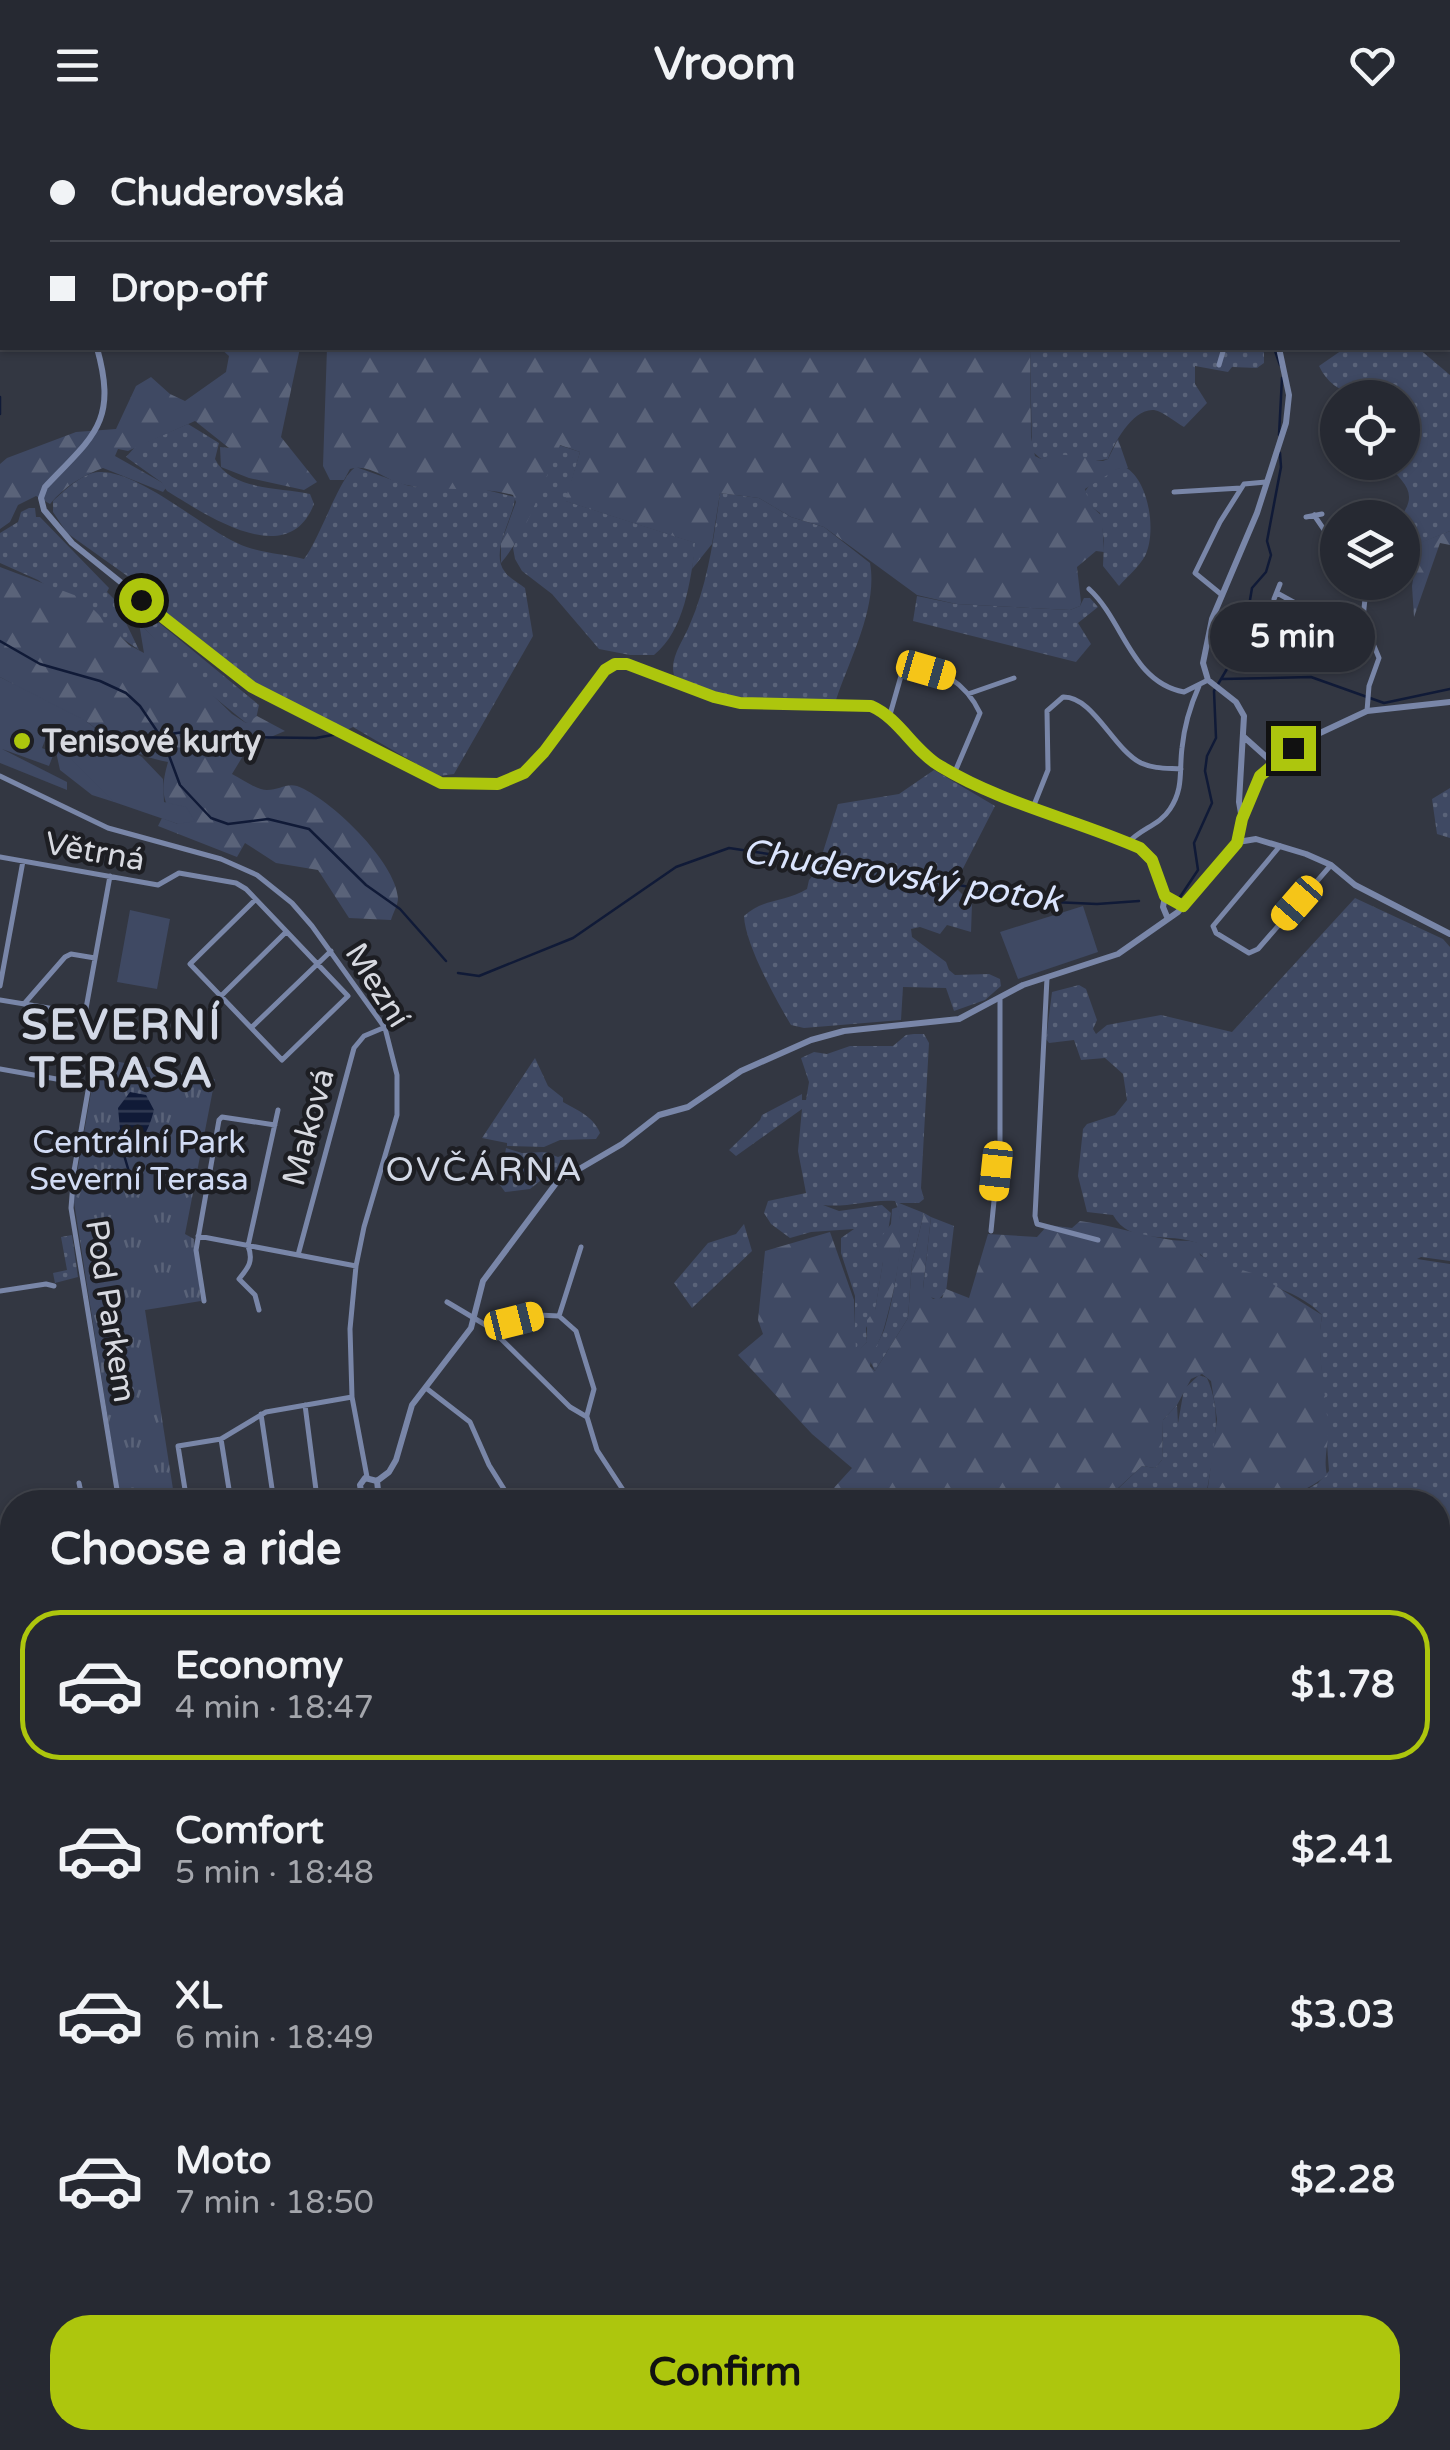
<!DOCTYPE html>
<meta charset="utf-8">
<style>
:root{--surface:#262932;--page:#2e313a;--text:#f1f3f6;--muted:#a4a6ac;--line:#42454d;--accent:#adc60d}
body{margin:0;font-family:"Varela Round",sans-serif;background:var(--page);color:var(--text);height:100vh;display:flex;flex-direction:column;font-size:38px;white-space:nowrap}
*{box-sizing:border-box;margin:0}
p{font-size:32px;color:var(--muted)}
.icon{flex:none;width:55px;height:55px;fill:none;stroke:currentColor;stroke-width:2;stroke-linecap:round;stroke-linejoin:round}
.map{position:relative;flex:1;overflow:hidden}
.panel{position:absolute;left:0px;top:1360px;width:1450px;height:960px;display:flex;flex-direction:column;background:var(--surface);border-radius:40px 40px 0 0;box-shadow:0 2px 8px #0004,0 0 0 2px var(--line)}
.panel>*{flex:none}
.banner{position:absolute;left:0px;top:0px;width:1450px;height:220px;box-shadow:0 2px 8px #0004,0 0 0 2px var(--line);display:grid;align-content:center;height:220px;padding:0 50px;background:var(--surface)}
.controls{position:absolute;left:1320px;top:250px;display:grid;gap:20px}
.controls a{display:grid;place-items:center;width:100px;height:100px;border-radius:50%;background:var(--surface);box-shadow:0 2px 8px #0004,0 0 0 2px var(--line);font-size:50px}
.end{position:absolute;width:45px;height:45px;margin:-22px;border:12px solid #adc60d;background:#111;box-shadow:0 0 0 5px #111}
.from{border-radius:50%}
.bubble{position:absolute;height:70px;border-radius:35px;background:var(--surface);box-shadow:0 2px 8px #0004,0 0 0 2px var(--line);font-size:32px;font-weight:700;line-height:70px;text-align:center}
.car{position:absolute;width:30px;height:60px;margin:-30px -15px;border-radius:12px;box-shadow:0 0 8px 2px #0007;background:linear-gradient(#f5c518 24%,#345 0 40%,#f5c518 0 76%,#345 0 86%,#f5c518 0)}
.banner b{display:flex;align-items:center;gap:35px;height:95px;font-size:38px}
.banner b+b{border-top:2px solid var(--line)}
.banner i{width:25px;height:25px;background:var(--text)}
ul{padding:0;list-style:none}
li{display:flex;align-items:center;gap:30px;height:150px;margin:0 20px 15px;padding:0 30px;border:5px solid transparent;border-radius:40px}
li div{flex:1}
li b{display:block;font-size:38px}
li em{font-style:normal;font-weight:700}
li.on{border-color:var(--accent)}
li>.icon{width:90px;height:90px;stroke-width:1.5}
h2{padding:0 50px;font-size:45px;line-height:120px}
.action{display:flex;gap:20px;margin-top:auto;padding:20px 50px}
.action a{flex:1;height:115px;border-radius:40px;background:var(--accent);color:#111;font-size:40px;font-weight:700;line-height:115px;text-align:center}
header{display:flex;justify-content:space-between;align-items:center;height:130px;padding:0 50px;background:var(--surface);font-size:45px;font-weight:700}
.map>svg:first-child{display:block}
.grass{fill:url(#grass-dots)}
.forest{fill:url(#forest-firs)}
.park{fill:url(#park-tufts)}
.pitch{fill:#3f4963}
.water{fill:url(#water-rules)}
.lines{fill:none;stroke-linecap:round;stroke-linejoin:round}
.stream{stroke:#101a37;stroke-width:2.5}
.minor{stroke:#7986a8;stroke-width:5}
.tertiary{stroke:#7986a8;stroke-width:6}
.primary{stroke:#c4d5ff;stroke-width:9}
.route{stroke:#adc60d;stroke-width:12}
.poi-dot{fill:#adc60d;stroke:#1d1e23;stroke-width:4}
.labels{text-anchor:middle;stroke-width:9;stroke-linejoin:round;paint-order:stroke}
.poi-label{font-size:32px;font-weight:bold;fill:#d7d9e0;stroke:#1d1e23;text-anchor:start}
.street-label{font-size:32px;fill:#d7d9e0;stroke:#1d1e23}
.park-label{font-size:32px;fill:#d1dbf4;stroke:#1d1e23}
.water-label{font-size:35px;font-style:italic;fill:#dae4fd;stroke:#1d1e23}
.neighbourhood-label{font-size:35px;letter-spacing:2.5px;fill:#d2d8e6;stroke:#1d1e23}
.district-label{font-size:42px;font-weight:bold;letter-spacing:2.5px;fill:#d2d8e6;stroke:#1d1e23}
</style>
<header><svg class="icon" aria-label="menu" viewBox="0 0 24 24"><path d="M4 6h16M4 12h16M4 18h16"/></svg>Vroom<svg class="icon" aria-label="heart" viewBox="0 0 24 24"><path d="M12 20l-8-8c-3-5 5-10 8-4 3-6 11-1 8 4z"/></svg></header>
<div class="map">
<svg width="1450" height="2320" viewBox="0 0 1450 2320">
<defs>
<pattern id="grass-dots" width="8" height="8" patternUnits="userSpaceOnUse" patternTransform="scale(2.5)"><rect width="8" height="8" fill="#3f4963"/><path d="M2 2h.1M6 6h.1" fill="none" stroke="#5a6379" stroke-width="1.8" stroke-linecap="round"/></pattern>
<pattern id="forest-firs" width="22" height="20" patternUnits="userSpaceOnUse" patternTransform="scale(2.5)"><rect width="22" height="20" fill="#3f4963"/><path d="M5 1l3.5 6h-7zM16 11l3.5 6h-7z" fill="#5a6379"/></pattern>
<pattern id="park-tufts" width="24" height="20" patternUnits="userSpaceOnUse" patternTransform="scale(2.5)"><rect width="24" height="20" fill="#3f4963"/><path d="M3 7l-1-3M5 7V3M7 7l1-3M15 17l-1-3M17 17v-4M19 17l1-3" fill="none" stroke="#5a6379"/></pattern>
<pattern id="water-rules" width="6" height="5" patternUnits="userSpaceOnUse" patternTransform="scale(2.5)"><rect width="6" height="5" fill="#101a37"/><path d="M0 2.5h6" fill="none" stroke="#323b54"/></pattern>
</defs>
<rect width="100%" height="100%" fill="#333742"/>
<path class="grass" d="M1030 218H1264V233L1257 238 1232 237 1228 242 1195 236V254L1207 273 1184 297C1175 292 1164 282 1154 280 1133 278 1114 313 1108 329 1086 334 1064 322 1041 329L1032 321Z
M1345 218H1418L1450 245V401L1403 420 1402 388 1400 387C1420 363 1403 352 1386 333L1402 332V268C1370 267 1335 270 1319 236Z
M188 294 219 313 215 329C231 361 280 357 310 364L314 374C288 442 205 384 167 361L161 352 126 327 135 317Z
M559 315 580 322 566 371 696 413C690 451 685 500 654 525H630L599 519 552 464 522 441 515 429 513 418 519 404Z
M356 337 409 356 482 359 515 367C514 388 489 422 505 442 509 448 519 453 525 458L533 506 454 644 439 646C409 630 382 614 353 597L345 601 263 562 241 546 162 482 140 455 67 403 53 382V371C65 360 82 343 99 342 138 340 200 396 237 413 260 424 281 423 304 429 320 409 340 345 356 337Z
M1125 337C1149 350 1157 402 1145 426 1139 437 1127 447 1119 456L1103 436 1104 411 1100 383 1090 376 1084 364C1089 351 1111 339 1125 337Z
M720 363 759 368 791 387 824 397 870 433C878 477 850 528 836 570H750L714 564 674 545C669 528 684 510 690 494 708 453 714 407 720 363Z
M29 378H35L36 387H40L109 458 107 462 115 470 139 520 38 450 0 433V403L18 392 21 382Z
M917 466 956 474 1070 480 1080 476 1084 468H1090L1098 477 1078 493 1091 514 1076 532 913 491Z
M141 478 259 575 256 589 246 593 192 549 134 487 135 479Z
M934 640 995 676 954 756 972 774 971 802 947 795 940 804 920 797 911 799 912 807 946 832 949 840 955 845 989 844 1000 849 1001 856 985 870 954 881 946 858 903 857 901 890 804 898 791 895C776 870 745 814 744 786 764 768 786 772 807 759L809 750 817 741 838 674 899 664Z
M1450 658V708L1437 704 1432 669Z
M1355 768 1443 809 1450 817V1131L1421 1127 1417 1129 1450 1134V1483L1438 1496V1372H1285L1318 1353 1329 1341 1319 1208 1322 1185C1290 1150 1222 1149 1197 1121V1113C1170 1102 1130 1116 1113 1085L1087 1082 1078 1046 1083 999 1087 994 1115 985 1127 970 1123 944 1105 928 1081 930 1074 910 1049 913 1046 909 1052 862 1079 855 1086 859 1097 890 1093 899 1096 904 1107 895 1161 885 1232 902Z
M914 904H924L929 913 921 1058 924 1069 919 1073H899L924 1083 912 1132 908 1188 875 1241 869 1229C873 1220 880 1210 884 1200 893 1172 908 1097 895 1071 871 1069 847 1078 823 1075L839 1081 882 1075 891 1083 875 1181 866 1198 867 1212 855 1224V1166L841 1123V1108L854 1099 811 1102 790 1108 771 1094 764 1083 768 1071 806 1063 798 1021 802 979 736 1026 729 1020 760 990 762 985 802 964V970H806L809 952 801 928 814 922 827 924 850 916H893L906 905Z
M535 928 548 956 563 968V972C577 980 594 987 600 1003L596 1009 560 1010 544 1017 507 1016V1013L482 1008Z
M506 1018 522 1023 545 1022 558 1027 566 1024 578 1031 550 1043 530 1059 505 1062 500 1055Z
M931 1087 954 1096 946 1162 938 1170 928 1166 923 1159Z
M744 1094 752 1121 692 1178 674 1153 708 1113 736 1104Z
M72 1105 78 1147 55 1153 53 1143 67 1140 61 1107Z
M1199 1245 1207 1248C1225 1287 1211 1332 1205 1372H1104L1142 1336 1155 1338 1162 1330 1163 1290 1177 1275 1178 1293 1184 1259Z
M1450 1538V1670L1438 1685V1541Z
M669 2308H737L742 2320H674Z
M751 2308H820L800 2320H753Z
M846 2308H917L919 2320H824Z"/>
<path class="forest" d="M329 0H990L330 2Z
M220 218H300L281 307 317 352 304 360 249 348 221 337 220 317 229 318 195 291 128 321 118 319 115 326 161 352 166 358 163 362 103 338C82 346 65 356 50 374L36 366 18 375 10 392 0 399V334L7 328 76 302 116 299 136 256 151 247 170 264 185 271 226 242 229 226Z
M327 218H1030L1031 307 1035 326 1041 329C1059 319 1084 329 1103 331L1108 329 1118 309 1128 338 1117 339 1085 359 1090 375 1102 386 1104 422 1096 421 1077 437 1081 472 1080 476 1070 480 956 474 917 465 824 397 791 387 759 368 720 363 712 414 692 439 695 413 565 371 580 322 560 315C542 354 529 400 501 433V413L516 372 513 365C476 355 438 363 402 354 384 349 369 333 350 339L344 350H330L323 336Z
M1450 401V415L1440 413 1414 487 1412 456 1419 413Z
M0 437 82 468 129 515 144 523 139 493 232 584 246 593 257 586 285 601 249 616 232 644C242 649 257 660 267 660 279 660 286 653 297 656 330 668 396 732 398 768 398 775 393 783 391 790L349 788 318 740 276 733 245 713 237 727 158 696 162 688 178 694C162 670 160 661 168 632 135 626 112 611 86 591L115 649 114 672 92 665 60 640 51 599 13 554 0 547Z
M898 1077C906 1113 894 1162 884 1198 880 1212 872 1221 870 1236L875 1241 908 1188 912 1132 924 1083 931 1087 923 1158 933 1169 942 1168 946 1159 969 1168 988 1104 1037 1107 1048 1095 1072 1098 1080 1091C1111 1095 1137 1104 1166 1109 1177 1112 1187 1109 1198 1113L1200 1125 1208 1130 1269 1148 1271 1153 1322 1185C1316 1223 1326 1260 1328 1298 1329 1315 1323 1327 1327 1345 1292 1374 1249 1372 1206 1372L1217 1289 1211 1251 1202 1244 1191 1249 1177 1275 1163 1290 1162 1330 1155 1338 1142 1336 1103 1372H821L852 1338 812 1304 738 1225 763 1204 758 1190 765 1121 830 1102 854 1170 856 1222 867 1212V1190L875 1180 883 1131 876 1114 891 1094 892 1079Z
M1450 1670V1745H1438V1685Z
M1450 1942V2108L1442 2103 1438 2064V1973Z
M1450 2250V2320H1408L1407 2308H1438V2262Z
M495 2308H614L617 2320H498Z"/>
<path class="park" d="M97 928 215 949 185 1104 194 1109 201 1171 145 1180 175 1372H121L73 1066Z"/>
<path class="pitch" d="M0 547 86 591 110 610 142 627 163 649 164 672 186 677 195 691 178 694 114 672 47 605 42 618 54 623 49 636 2 619 67 652V660L0 633Z
M1083 776 1098 822 1018 849 1000 802Z
M130 780 170 789 157 859 117 852Z"/>
<path class="water" d="M130 962 146 965 154 980C149 1000 139 1021 118 1026L111 1016 120 999 118 978Z"/>
<g class="lines">
<path class="stream" d="M38 0 40 2
M1274 218 1280 235
M0 267V284
M1279 305 1282 248
M0 511 40 534 100 551 126 563 140 576 161 607
M1222 549 1311 547 1384 573 1450 559
M163 605 191 601 229 607 316 608 338 604
M164 612 180 655 211 688 228 694 268 689 309 699 366 755 400 779 446 831
M1178 770 1198 740 1194 713 1212 673 1205 641 1207 626 1216 608 1214 561 1234 527 1246 494 1252 458 1266 442 1271 425 1267 411 1281 337 1280 323
M458 843 479 846 573 808 676 737 729 718 870 739 1053 772 1097 774 1139 771
M124 1025 132 1052
M1438 1875 1450 1884
M513 2308 516 2320"/>
<path class="minor" d="M1219 235 1224 218
M1174 362 1241 358
M1314 385 1338 420
M1306 387 1322 384
M1359 452 1365 469 1361 506
M1089 459C1124 491 1131 552 1184 562L1208 550
M1277 463 1374 516 1379 528 1369 556 1367 581
M1222 465 1195 443 1220 392 1244 354 1266 352
M1274 469 1280 454
M968 564 1014 548
M889 588 901 546 906 539C938 533 967 555 980 583L954 644
M0 646 108 698 221 729 257 745 292 773 312 796 385 898 397 945V985L364 1097 356 1136 350 1199 352 1267 367 1347
M1032 680 1048 640 1047 581 1063 567C1093 566 1113 619 1141 633 1154 639 1167 638 1181 639
M1128 713C1141 698 1159 696 1170 679 1184 658 1179 641 1182 618 1184 598 1191 574 1199 556
M1280 716 1213 796 1216 803 1249 823 1258 819 1331 735
M0 727 158 755 179 743 236 753 246 759 348 866 282 930 190 834 255 770
M1047 848 1035 1086 1037 1094 1098 1110
M0 856 23 731
M221 866 286 802
M0 870 85 884 110 746
M24 874 65 827 71 824 95 828
M252 897 331 821
M92 938 74 1041 71 1078 119 1372
M0 939 79 953
M991 1101 1000 1011V870
M198 1106 356 1136
M298 1125 354 918 364 906 383 898
M0 1161 46 1154 54 1156
M204 1171 196 1120 219 990 222 987 275 995
M447 1172 489 1197 570 1277 587 1287 597 1320 631 1372
M259 1180 255 1165 239 1149C248 1138 254 1131 248 1116L278 980
M559 1186 581 1117
M489 1197 538 1185 559 1186 576 1201 594 1259 587 1285
M426 1258 470 1292 489 1335 512 1372
M305 1275 316 1360
M261 1284 274 1372
M221 1309 231 1372
M79 1353 83 1372
M187 1372 178 1316 221 1309 266 1282 352 1267
M296 1372 316 1360 325 1372
M1438 1787 1450 1784
M0 1928 12 1930
M1438 2116 1450 2134
M0 2150 12 2152
M1438 2175 1450 2153
M0 2239 12 2241
M0 2303 12 2305
M33 2308 97 2316
M97 2320 98 2308
M188 2320 190 2308"/>
<path class="tertiary" d="M1240 2V0
M0 131 2 133
M97 218C118 293 93 306 45 357L41 368 44 380 72 413 251 557 433 649C445 654 458 653 471 653 483 654 498 655 510 651 544 638 583 570 605 540L615 534H627L714 567 741 573 871 575 881 580C900 598 914 620 937 635 999 675 1073 689 1140 718L1152 730 1165 766 1183 776
M1244 607 1273 633
M1242 689 1239 672 1244 586 1236 572 1208 550 1203 533 1212 489 1257 383 1286 293 1289 265 1279 218
M1238 712 1256 709 1306 724 1331 735 1355 755 1450 804
M1165 766 1163 777 1168 789
M377 1351 389 1342 396 1330 412 1275 471 1198 483 1151 557 1052 622 1014 659 985 688 977 741 941 811 910 844 901 959 889 1023 855 1118 824 1178 782 1237 713 1242 689 1260 646 1273 633 1320 603 1367 581 1450 572
M361 1361 360 1355 365 1348 377 1351
M371 1366 378 1360 377 1351
M341 1372 361 1361
M0 1617 6 1746 0 1850
M926 2308 928 2320"/>
<path class="primary" d="M0 1474 12 1472
M0 1483 12 1481
M417 2320 422 2308"/>
</g>
<g class="lines">
<path class="route" d="M141 470 252 557 441 653 498 654 524 643 544 622 605 540 615 534H627L714 567 740 573 871 576C899 588 914 621 940 636 1003 674 1074 689 1140 718L1152 730 1165 766 1183 776 1237 713 1242 689 1260 646 1293 618"/>
</g>
<circle class="poi-dot" cx="22" cy="611" r="10"/>
<g class="labels">
<g class="poi-label">
<text x="42" y="622">Tenisové kurty</text>
</g>
<g class="street-label">
<text transform="translate(95 721) rotate(10)" y="11">Větrná</text>
<text transform="translate(378 855) rotate(58)" y="11">Mezní</text>
<text transform="translate(308 997) rotate(-75)" y="11">Maková</text>
<text transform="translate(111 1181) rotate(81)" y="11">Pod Parkem</text>
</g>
<g class="park-label">
<text x="139" y="1023">Centrální Park<tspan x="139" dy="37">Severní Terasa</tspan></text>
</g>
<g class="water-label">
<text transform="translate(902 745) rotate(9)" y="12">Chuderovský potok</text>
</g>
<g class="neighbourhood-label">
<text x="485" y="1051">OVČÁRNA</text>
</g>
<g class="district-label">
<text x="122" y="909">SEVERNÍ<tspan x="122" dy="48">TERASA</tspan></text>
</g>
</g>
</svg>
<div class="controls">
<a><svg class="icon" aria-label="locate" viewBox="0 0 24 24"><circle cx="12" cy="12" r="6"/><path d="M12 2v4M12 18v4M2 12h4M18 12h4"/></svg></a>
<a><svg class="icon" aria-label="layers" viewBox="0 0 24 24"><path d="M12 4l9 5-9 5-9-5zM3 14l9 5 9-5"/></svg></a>
</div>
<i class="end from" style="left:141px;top:470px"></i>
<i class="end" style="left:1293px;top:618px"></i>
<div class="bubble" style="left:1210px;top:472px;width:165px">5 min</div>
<i class="car" style="left:926px;top:540px;rotate:106deg"></i>
<i class="car" style="left:1297px;top:773px;rotate:221deg"></i>
<i class="car" style="left:996px;top:1041px;rotate:186deg"></i>
<i class="car" style="left:514px;top:1191px;rotate:76deg"></i>
<div class="banner">
<b><i class="from"></i>Chuderovská</b>
<b><i></i>Drop-off</b>
</div>
<section class="panel">
<h2>Choose a ride</h2>
<ul>
<li class="on"><svg class="icon" aria-label="car" viewBox="0 0 24 24"><path d="M5 17H2v-5l4-1 3-4h7l3 4 3 1v5h-3M9 17h6M6 11h13"/><circle cx="7" cy="17" r="2"/><circle cx="17" cy="17" r="2"/></svg><div><b>Economy</b><p>4 min · 18:47</p></div><em>$1.78</em></li>
<li><svg class="icon" aria-label="car" viewBox="0 0 24 24"><path d="M5 17H2v-5l4-1 3-4h7l3 4 3 1v5h-3M9 17h6M6 11h13"/><circle cx="7" cy="17" r="2"/><circle cx="17" cy="17" r="2"/></svg><div><b>Comfort</b><p>5 min · 18:48</p></div><em>$2.41</em></li>
<li><svg class="icon" aria-label="car" viewBox="0 0 24 24"><path d="M5 17H2v-5l4-1 3-4h7l3 4 3 1v5h-3M9 17h6M6 11h13"/><circle cx="7" cy="17" r="2"/><circle cx="17" cy="17" r="2"/></svg><div><b>XL</b><p>6 min · 18:49</p></div><em>$3.03</em></li>
<li><svg class="icon" aria-label="car" viewBox="0 0 24 24"><path d="M5 17H2v-5l4-1 3-4h7l3 4 3 1v5h-3M9 17h6M6 11h13"/><circle cx="7" cy="17" r="2"/><circle cx="17" cy="17" r="2"/></svg><div><b>Moto</b><p>7 min · 18:50</p></div><em>$2.28</em></li>
</ul>
<div class="action"><a>Confirm</a></div>
</section>
</div>
